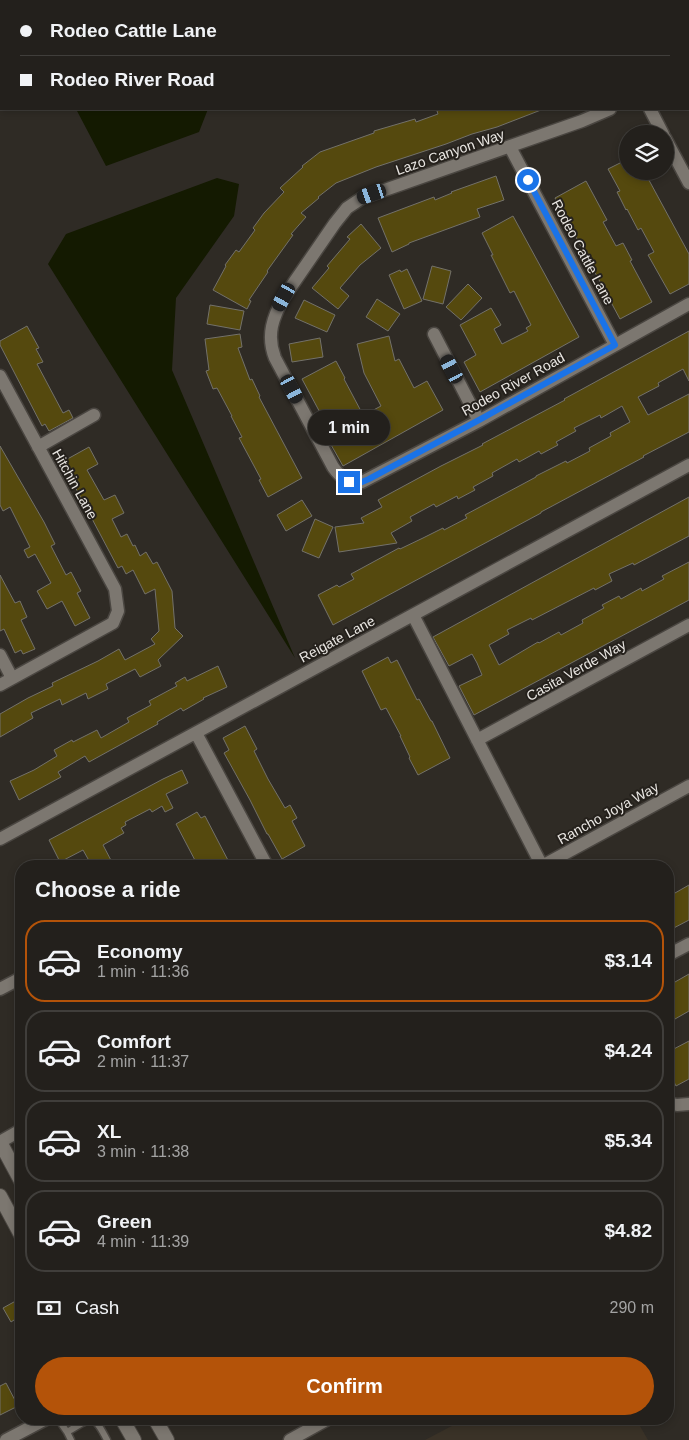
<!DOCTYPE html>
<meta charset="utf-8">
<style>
:root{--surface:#23201c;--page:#2b2825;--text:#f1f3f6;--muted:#a3a3a3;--line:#403e3b;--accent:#b45309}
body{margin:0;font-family:Arial,sans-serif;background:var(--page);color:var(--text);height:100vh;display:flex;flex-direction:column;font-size:19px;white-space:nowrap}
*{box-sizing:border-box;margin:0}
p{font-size:16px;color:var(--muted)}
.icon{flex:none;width:28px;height:28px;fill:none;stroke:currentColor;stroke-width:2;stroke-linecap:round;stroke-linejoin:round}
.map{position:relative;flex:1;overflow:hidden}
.sheet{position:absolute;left:15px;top:860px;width:659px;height:565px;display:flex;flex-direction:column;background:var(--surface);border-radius:20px;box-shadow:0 2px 8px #0003,0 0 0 1px var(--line)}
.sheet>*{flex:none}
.guide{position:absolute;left:0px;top:0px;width:690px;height:110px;box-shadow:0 2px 8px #0003,0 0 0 1px var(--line);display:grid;align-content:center;height:110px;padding:0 20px;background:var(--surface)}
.buttons{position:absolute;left:619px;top:125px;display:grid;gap:10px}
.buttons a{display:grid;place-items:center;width:55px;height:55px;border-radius:50%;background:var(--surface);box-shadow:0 2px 8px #0003,0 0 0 1px var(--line);font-size:25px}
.end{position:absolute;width:22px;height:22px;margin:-11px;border:6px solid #1a73e8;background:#fff;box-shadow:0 0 0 2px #fff}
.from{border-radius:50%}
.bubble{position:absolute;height:35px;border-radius:18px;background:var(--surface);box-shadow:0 2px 8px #0003,0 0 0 1px var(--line);font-size:16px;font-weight:800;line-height:35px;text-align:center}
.car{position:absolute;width:15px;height:30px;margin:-15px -8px;border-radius:6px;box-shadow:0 0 4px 1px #0007;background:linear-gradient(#222 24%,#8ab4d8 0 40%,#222 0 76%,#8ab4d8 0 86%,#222 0)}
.guide b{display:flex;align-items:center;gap:18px;height:48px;font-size:19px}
.guide b+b{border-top:1px solid var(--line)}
.guide i{width:12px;height:12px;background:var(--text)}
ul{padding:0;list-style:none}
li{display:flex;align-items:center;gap:15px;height:82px;margin:0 10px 8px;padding:0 10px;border:2px solid var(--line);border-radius:20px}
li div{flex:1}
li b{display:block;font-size:19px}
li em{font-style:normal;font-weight:800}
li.on{border-color:var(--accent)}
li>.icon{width:45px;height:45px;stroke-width:1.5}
h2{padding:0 20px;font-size:22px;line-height:60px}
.pay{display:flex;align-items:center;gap:12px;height:55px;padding:0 20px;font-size:19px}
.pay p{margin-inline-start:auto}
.cta{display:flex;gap:10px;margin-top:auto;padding:10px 20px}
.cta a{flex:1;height:58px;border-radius:30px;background:var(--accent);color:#fff;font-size:20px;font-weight:800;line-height:58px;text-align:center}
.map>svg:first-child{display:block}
.built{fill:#3a3227}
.water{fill:#141a01}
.building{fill:#55490e;stroke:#73716a}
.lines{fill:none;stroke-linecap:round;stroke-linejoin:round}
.service-casing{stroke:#4a4641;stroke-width:9}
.minor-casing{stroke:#4a4641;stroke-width:15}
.secondary-casing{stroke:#4a4641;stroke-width:16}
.service{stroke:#7c7770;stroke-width:6}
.minor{stroke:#7c7770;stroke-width:12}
.secondary{stroke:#7c7770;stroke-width:14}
.route{stroke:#1a73e8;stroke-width:6}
.labels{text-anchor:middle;stroke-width:4;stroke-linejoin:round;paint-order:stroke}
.street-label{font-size:14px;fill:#eae7e3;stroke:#25211c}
</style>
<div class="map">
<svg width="689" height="1440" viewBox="0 0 689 1440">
<rect width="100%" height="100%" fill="#2f2b25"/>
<path class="built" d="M465 1419H636L648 1440H425Z"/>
<path class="water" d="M17 0H251V1H18Z
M76 109H208L199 132 106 166Z
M217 178 239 184 234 216 176 298 172 370 295 658 48 264 66 234Z"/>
<path class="building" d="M444 109 541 110 497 127 472 134 446 144 376 167 336 183 318 197 319 198 301 213 306 217 291 234 293 235 267 271 268 272 249 300 251 301 247 309 213 290 226 266 225 265 236 250 239 252 255 230 253 228 264 213 284 192 280 188 303 167 302 166 320 152 374 133V131L415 119 416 122 438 114 437 111Z
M628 159V171H644L689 254V284L670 294 648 255 654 252 641 228 638 230 627 209 626 210 617 192 620 191 608 169Z
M496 176 504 200 477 209 480 217 409 243V244L392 252 378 218 434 197 435 200 452 193 451 192Z
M586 181 607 220 603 222 616 246 623 243 632 260 630 261 652 302 620 319 555 198Z
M513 216 579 337 480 392 464 362 476 355 460 325 491 308 501 325 494 329 502 344 528 331 526 328 531 325 514 291 510 293 491 255H493L482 233Z
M361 224 381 248 360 265 340 288 349 296 338 309 312 288 329 268 327 266 350 239 347 237Z
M432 266 451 271 443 304 423 299Z
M407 269 422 301 404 309 389 275 400 270 401 272Z
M468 284 482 298 461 320 446 307Z
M377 299 400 314 388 331 366 317Z
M304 300 335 315 327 332 295 318Z
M210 305 244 311 240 330 207 324Z
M27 326 39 348 36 349 43 362 37 364 63 413 69 410 73 418 49 431 45 424 42 426 0 345V341Z
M689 331V381L683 369 658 383 659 386 638 397 648 415 689 394V432L643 456 644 457 541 512V513L333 625 318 595 337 585 339 587 354 579 351 574 399 548 400 549 423 538 443 528 444 530 467 518 465 515 536 477V476L566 461 567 463 590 451 589 448 611 436 610 433 630 422 622 406 601 418 600 415 574 428 576 431 556 442 558 445 541 454 539 451 519 462 517 459 492 473 493 476 473 487 475 490 458 499 457 496 436 507 434 504 410 517 412 521 391 533 397 543 339 552 335 527 364 523 361 518 382 507 378 500 441 466 483 445 482 444 565 400 564 399Z
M240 334 242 347 238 348 250 380 252 379 260 396 259 397 302 478 268 497 259 480 261 479 239 438 242 437 231 416H232L217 388 213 389 206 371 209 370 205 339Z
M389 336 395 361 399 359 414 388 427 381 443 410 343 466 330 443 353 431 342 410 324 420 302 379 336 361 345 378 344 379 362 413 365 411 366 414 381 406 364 373 357 344Z
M320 338 323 357 292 362 289 344Z
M0 446 44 522 55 544 51 546 66 575 71 572 81 591 77 593 90 618 75 626 62 601 47 609 37 591 51 583 35 554 28 558 24 550 30 547 10 507 3 511 0 505Z
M89 447 98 464 87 470 104 500 115 495 124 513 112 519 121 537 127 534 133 546 135 545 140 556 146 552 153 564 157 562 172 591 175 628 183 636 158 660 161 666 140 677 135 669 106 684 108 689 88 699 86 693 62 705 60 699 31 713 33 718 0 737V714L28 698 53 686 52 683 98 661 119 649 125 660 155 644 151 639 159 631 155 589 145 594 133 570 126 574 122 566 118 568 62 462Z
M689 497V536L634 565 633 563 609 574 612 581 595 590 594 588 532 620 531 618 507 630 509 634 489 645 499 665 538 642 539 643 559 632 561 635 583 623 582 620 604 608 602 605 619 596 621 599 641 588 642 591 664 579 662 576 689 562V600L474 715 459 686 482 675 477 663 472 654 449 666 433 637Z
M302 500 312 516 286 531 277 515Z
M315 519 333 527 319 558 302 551Z
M0 575 15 603 20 601 27 617 21 620 35 649 23 654 21 650 15 653 4 629 0 631Z
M388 657 391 663 397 660 417 700 419 699 431 721H432L450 758 418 775 409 758 410 757 400 736H401L386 708 381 710 362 671Z
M218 666 227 687 203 698 204 699 183 711 181 708 157 722 158 724 89 762 85 756 58 772 61 777 19 800 10 781 34 770 57 756 54 750 72 740 73 742 97 730 101 738 129 722 127 718 151 705 149 701 177 686 175 683 185 677 187 681Z
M245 726 257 749 254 751 268 779 285 808 290 805 297 818 292 821 305 846 282 859 268 834H267L250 800 224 753 229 750 223 738Z
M182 770 188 783 166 794 173 808 165 812 162 806 152 812 150 809 125 822 126 825 121 828 124 833 103 845 114 866H92L83 850 60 862 49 840 163 779Z
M197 812 201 818 205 816 231 866H198L176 824Z
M668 879 675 893 689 885V920L668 931Z
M689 974V1011L668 1023V986Z
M689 1041V1079L676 1086 668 1070V1052Z
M21 1298V1333L14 1320 11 1322 3 1308Z
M6 1383 18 1406 0 1415V1386Z"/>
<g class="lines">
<defs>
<path id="service" d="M58 1419 67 1432C92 1418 92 1411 107 1440
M67 1432 71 1440"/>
<path id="minor" d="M591 0 592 1
M610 109 582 121 362 198 347 208 335 223 284 297C273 317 266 335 275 358L333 467C340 477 348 484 362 482L479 421 689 304
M650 109 663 134
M665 138 689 183
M510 147 615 345
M434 334 479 421
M0 376 115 589 118 611 113 623 0 685
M38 447 94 415
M413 615 542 866
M0 655 12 678
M196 733 267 866
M477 740 689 625
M0 839 689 465
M542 866 689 786
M668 955 689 944
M0 989 21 978
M668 1103 677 1105 689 1104
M0 1142 21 1130
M6 1440 46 1419
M290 1440 328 1419"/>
<path id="secondary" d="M0 1142 21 1181
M0 1196 21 1235
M122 1419 134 1440
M155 1419 167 1440"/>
</defs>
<use href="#service" class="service-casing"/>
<use href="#minor" class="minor-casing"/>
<use href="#secondary" class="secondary-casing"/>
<use href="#service" class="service"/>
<use href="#minor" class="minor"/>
<use href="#secondary" class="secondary"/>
</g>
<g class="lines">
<path class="route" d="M349 482H362L369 479 479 420 615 345 528 180"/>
</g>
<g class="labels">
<g class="street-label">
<text transform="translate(450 152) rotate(-19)" y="5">Lazo Canyon Way</text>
<text transform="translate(583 252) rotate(62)" y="5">Rodeo Cattle Lane</text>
<text transform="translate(513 384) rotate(-29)" y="5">Rodeo River Road</text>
<text transform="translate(75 484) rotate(61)" y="5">Hitchin Lane</text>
<text transform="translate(337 639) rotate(-28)" y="5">Reigate Lane</text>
<text transform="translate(576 670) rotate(-29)" y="5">Casita Verde Way</text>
<text transform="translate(608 813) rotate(-29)" y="5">Rancho Joya Way</text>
</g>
</g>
</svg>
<div class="buttons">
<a><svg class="icon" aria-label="layers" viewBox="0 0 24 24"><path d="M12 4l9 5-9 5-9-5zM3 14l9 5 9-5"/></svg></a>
</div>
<i class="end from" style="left:528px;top:180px"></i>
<i class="end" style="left:349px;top:482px"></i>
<div class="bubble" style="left:308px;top:410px;width:82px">1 min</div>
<i class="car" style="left:372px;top:194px;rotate:251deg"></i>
<i class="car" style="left:284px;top:297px;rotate:209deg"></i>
<i class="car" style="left:452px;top:369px;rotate:332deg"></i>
<i class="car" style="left:292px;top:389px;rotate:152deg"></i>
<div class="guide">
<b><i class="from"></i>Rodeo Cattle Lane</b>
<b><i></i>Rodeo River Road</b>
</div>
<section class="sheet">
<h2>Choose a ride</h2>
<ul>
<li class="on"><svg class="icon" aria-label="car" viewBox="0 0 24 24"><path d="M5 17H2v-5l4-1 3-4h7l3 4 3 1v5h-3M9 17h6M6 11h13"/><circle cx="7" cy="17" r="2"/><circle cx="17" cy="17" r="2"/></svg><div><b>Economy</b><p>1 min · 11:36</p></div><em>$3.14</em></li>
<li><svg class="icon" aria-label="car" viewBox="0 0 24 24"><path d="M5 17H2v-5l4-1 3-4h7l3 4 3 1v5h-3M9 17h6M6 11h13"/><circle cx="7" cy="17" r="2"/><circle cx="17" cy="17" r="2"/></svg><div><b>Comfort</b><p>2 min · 11:37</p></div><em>$4.24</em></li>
<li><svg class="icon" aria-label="car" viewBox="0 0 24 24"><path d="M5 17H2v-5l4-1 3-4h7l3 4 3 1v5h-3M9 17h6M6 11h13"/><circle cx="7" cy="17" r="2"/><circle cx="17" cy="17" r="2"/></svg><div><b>XL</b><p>3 min · 11:38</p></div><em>$5.34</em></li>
<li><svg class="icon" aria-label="car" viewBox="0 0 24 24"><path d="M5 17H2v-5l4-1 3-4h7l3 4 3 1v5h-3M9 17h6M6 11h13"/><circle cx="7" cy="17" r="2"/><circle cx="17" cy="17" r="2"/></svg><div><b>Green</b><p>4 min · 11:39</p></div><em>$4.82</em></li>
</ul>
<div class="pay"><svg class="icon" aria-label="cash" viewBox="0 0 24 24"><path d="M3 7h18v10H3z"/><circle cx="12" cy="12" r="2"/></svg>Cash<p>290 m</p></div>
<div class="cta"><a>Confirm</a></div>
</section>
</div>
